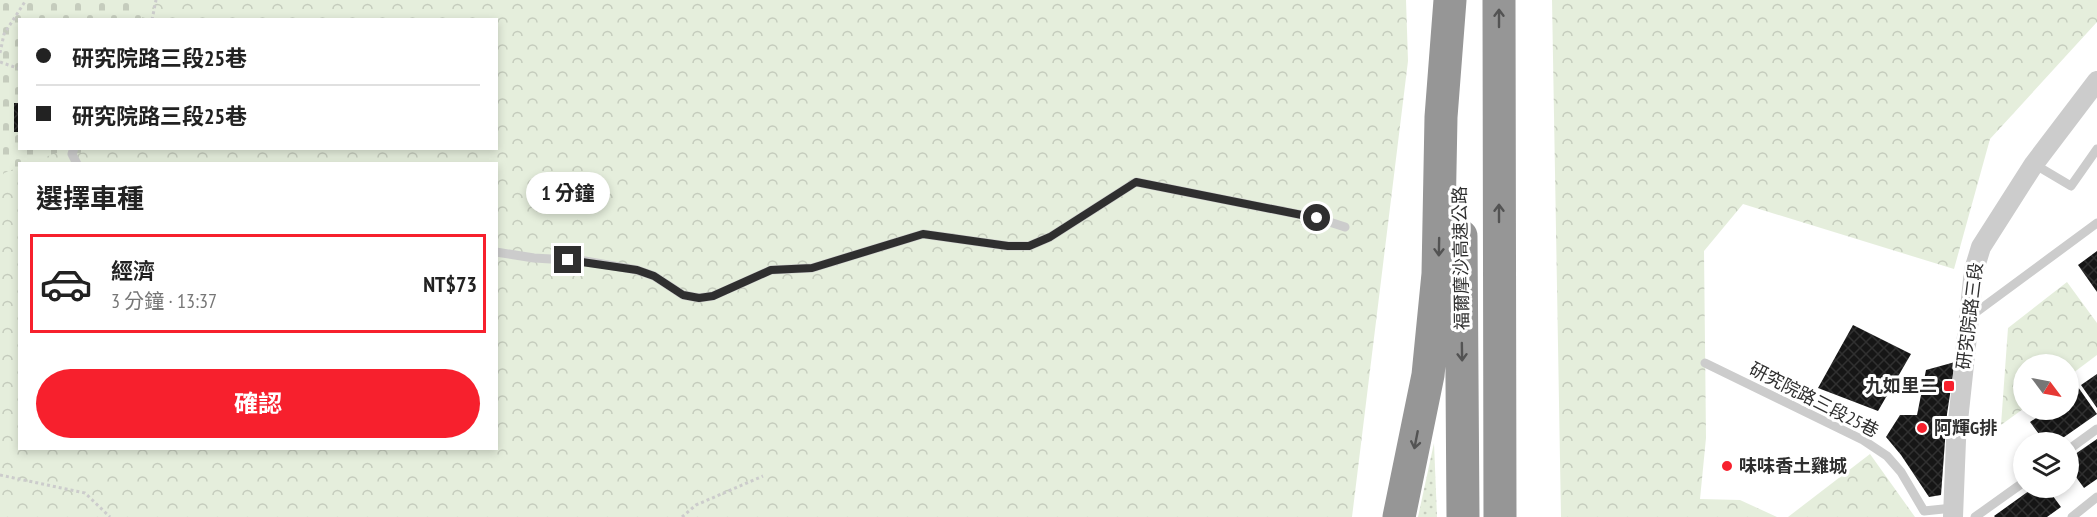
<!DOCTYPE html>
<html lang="zh-TW">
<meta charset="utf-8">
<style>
:root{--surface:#fff;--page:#f6f6f6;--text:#222;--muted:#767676;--line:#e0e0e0;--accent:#f7202d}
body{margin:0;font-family:"PT Sans Narrow","Noto Sans TC",sans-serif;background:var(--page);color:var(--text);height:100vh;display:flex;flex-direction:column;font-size:22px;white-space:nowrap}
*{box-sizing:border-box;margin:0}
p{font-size:20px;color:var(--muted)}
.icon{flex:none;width:33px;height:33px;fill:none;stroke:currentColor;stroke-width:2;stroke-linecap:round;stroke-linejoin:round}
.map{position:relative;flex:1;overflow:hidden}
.side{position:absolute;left:18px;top:162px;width:480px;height:288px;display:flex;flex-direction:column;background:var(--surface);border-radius:0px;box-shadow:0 3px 9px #0003}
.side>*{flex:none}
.banner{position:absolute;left:18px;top:18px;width:480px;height:132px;border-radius:0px;box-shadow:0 3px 9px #0003;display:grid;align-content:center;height:132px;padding:0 18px;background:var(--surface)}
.needle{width:39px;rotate:122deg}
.tools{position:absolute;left:2013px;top:354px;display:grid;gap:12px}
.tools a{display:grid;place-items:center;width:66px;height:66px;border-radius:50%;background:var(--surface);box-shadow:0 3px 9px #0003;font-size:30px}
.end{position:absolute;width:27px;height:27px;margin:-14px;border:8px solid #2f2f2f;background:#fff;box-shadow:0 0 0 3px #fff}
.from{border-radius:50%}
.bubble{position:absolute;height:42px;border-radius:21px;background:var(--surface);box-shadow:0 3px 9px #0003;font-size:20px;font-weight:700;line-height:42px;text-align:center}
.banner b{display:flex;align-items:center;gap:21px;height:57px;font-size:22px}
.banner b+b{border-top:2px solid var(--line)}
.banner i{width:15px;height:15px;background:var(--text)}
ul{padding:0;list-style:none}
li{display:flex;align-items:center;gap:18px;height:99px;margin:0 12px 9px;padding:0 6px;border:3px solid transparent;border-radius:0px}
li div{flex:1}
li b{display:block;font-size:22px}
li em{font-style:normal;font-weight:700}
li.selected{border-color:var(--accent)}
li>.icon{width:54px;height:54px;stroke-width:1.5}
h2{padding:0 18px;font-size:27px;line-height:72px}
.button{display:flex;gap:12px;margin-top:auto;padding:12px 18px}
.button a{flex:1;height:69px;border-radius:36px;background:var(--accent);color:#fff;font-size:24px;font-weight:700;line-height:69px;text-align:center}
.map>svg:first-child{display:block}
.grass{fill:url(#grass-dots)}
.forest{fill:url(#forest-crowns);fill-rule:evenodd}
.cemetery{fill:url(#cemetery-stones)}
.building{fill:url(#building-cross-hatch)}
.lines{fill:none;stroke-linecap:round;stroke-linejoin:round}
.path{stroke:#ccc;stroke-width:3;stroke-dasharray:3 3;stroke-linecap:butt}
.lane{stroke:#ccc;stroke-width:9}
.street{stroke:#ccc;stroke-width:20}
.highway{stroke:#969696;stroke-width:33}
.oneway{stroke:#535353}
.route{stroke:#2f2f2f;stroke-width:8}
.poi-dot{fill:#f7202d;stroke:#fff;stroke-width:2}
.labels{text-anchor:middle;stroke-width:6;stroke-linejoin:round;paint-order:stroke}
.street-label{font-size:18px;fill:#2f2f2f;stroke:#fff}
.poi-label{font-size:18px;font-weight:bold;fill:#2f2f2f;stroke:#fff;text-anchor:start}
</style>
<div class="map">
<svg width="2097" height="517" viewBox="0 0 2097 517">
<defs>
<pattern id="grass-dots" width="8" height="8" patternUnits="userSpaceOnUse" patternTransform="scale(1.5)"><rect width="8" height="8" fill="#e5eedc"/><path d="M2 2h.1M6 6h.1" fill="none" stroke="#c5ccbd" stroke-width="1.8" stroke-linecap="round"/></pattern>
<pattern id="forest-crowns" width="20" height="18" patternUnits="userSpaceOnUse" patternTransform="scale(1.5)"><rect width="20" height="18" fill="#e5eedc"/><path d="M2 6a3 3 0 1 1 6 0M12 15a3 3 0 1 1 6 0" fill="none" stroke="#c5ccbd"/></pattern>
<pattern id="cemetery-stones" width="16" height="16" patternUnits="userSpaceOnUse" patternTransform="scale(1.5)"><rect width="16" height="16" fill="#e5eedc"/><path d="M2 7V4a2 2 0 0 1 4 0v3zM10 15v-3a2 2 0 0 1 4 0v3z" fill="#c5ccbd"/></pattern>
<pattern id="building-cross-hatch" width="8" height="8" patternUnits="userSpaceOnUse" patternTransform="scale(1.5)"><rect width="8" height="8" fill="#161616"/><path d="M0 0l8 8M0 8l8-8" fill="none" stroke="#303030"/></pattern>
</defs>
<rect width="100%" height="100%" fill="#fff"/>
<path class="grass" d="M1434 443 1437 517H1418Z"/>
<path class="forest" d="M0 0H1406L1408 61 1352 517H0ZM20 20H496V148H20ZM20 164H496V448H20Z
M1552 0H2097V22L1990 139 1954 269 1743 204 1704 251 1706 438 1700 499 1740 500 1777 517H1561Z
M2067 282 2097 323V355L2069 376 2068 364H2024L2023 409 2001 425 2008 328Z
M1870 454 1915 517H1788Z"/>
<path class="cemetery" d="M0 0H141L142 19 20 20V148L100 149 64 156 56 153 30 163 20 164 19 167 4 173 0 179Z"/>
<path class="building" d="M14 103H20V132H14Z
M2097 251V292L2078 265Z
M1853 325 1911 354 1878 411 1818 388Z
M1955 362 1947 414 1941 495 1929 497 1901 455 1886 437 1900 415H1917L1926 370Z
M2097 374V408L2081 385Z
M2078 387 2097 414 2057 442H2045L2030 422 2048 410H2068V394Z
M2097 439V479L2084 488 2068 466V459Z
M2033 488H2047L2061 507 2047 517H1995L1994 516Z"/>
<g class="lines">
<path class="path" d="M152 20 156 0
M0 53 4 34 26 0
M0 62 20 69
M0 475 85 493 110 517
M682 517 696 505 763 476"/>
<path class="lane" d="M74 148 72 154 77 164
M2034 164 2071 186 2097 149
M496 252 534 258 585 261 637 270 654 276 683 295 699 298 713 296 771 270 812 268 923 234 1008 246H1029L1050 237 1136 182 1317 218 1345 227
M1971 316 2097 223
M1705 363 1863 440 1887 456 1901 472 1924 511 1953 508
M2068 450 2097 429
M1975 517 2024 482
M2072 517 2097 497"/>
<path class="street" d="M1953 517 1956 440 1974 270 1981 247 2034 164 2097 81"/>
<path class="highway" d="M1499 0 1500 517
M1461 236 1463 517
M1399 517 1428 375 1438 274 1441 117 1450 0"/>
</g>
<defs><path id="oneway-shaft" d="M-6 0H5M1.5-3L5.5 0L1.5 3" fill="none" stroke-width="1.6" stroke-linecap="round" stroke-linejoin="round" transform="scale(1.5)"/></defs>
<g class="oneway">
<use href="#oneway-shaft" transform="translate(1499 18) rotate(-90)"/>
<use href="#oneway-shaft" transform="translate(1499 213) rotate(-90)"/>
<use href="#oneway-shaft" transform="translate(1439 247) rotate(91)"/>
<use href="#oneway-shaft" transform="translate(1462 352) rotate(89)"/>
<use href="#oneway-shaft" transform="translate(1416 440) rotate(101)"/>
</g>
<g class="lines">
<path class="route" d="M568 260 637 270 654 276 683 295 699 298 713 296 771 270 812 268 923 234 1008 246H1029L1050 237 1136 182 1317 218"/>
</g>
<g class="poi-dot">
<rect x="1943" y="380" width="12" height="12" rx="3"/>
<circle cx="1922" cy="428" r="6"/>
<circle cx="1727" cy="466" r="6"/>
</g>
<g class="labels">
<g class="street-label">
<text transform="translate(1461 258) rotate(-91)" y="6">福爾摩沙高速公路</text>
<text transform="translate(1970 316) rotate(-83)" y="6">研究院路三段</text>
<text transform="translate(1814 400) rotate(27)" y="6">研究院路三段25巷</text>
</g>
<g class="poi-label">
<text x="1937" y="392" text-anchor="end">九如里二</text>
<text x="1934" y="434">阿輝G排</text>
<text x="1739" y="472">味味香土雞城</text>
</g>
</g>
</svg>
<div class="tools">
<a><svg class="needle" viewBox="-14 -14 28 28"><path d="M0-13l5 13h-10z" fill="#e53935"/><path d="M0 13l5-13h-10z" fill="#767676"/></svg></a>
<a><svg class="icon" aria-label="layers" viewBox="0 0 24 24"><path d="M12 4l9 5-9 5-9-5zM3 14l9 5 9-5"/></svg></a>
</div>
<i class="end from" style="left:1317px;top:218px"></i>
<i class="end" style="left:568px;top:260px"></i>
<div class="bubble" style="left:526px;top:172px;width:84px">1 分鐘</div>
<div class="banner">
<b><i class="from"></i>研究院路三段25巷</b>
<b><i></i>研究院路三段25巷</b>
</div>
<section class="side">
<h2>選擇車種</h2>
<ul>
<li class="selected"><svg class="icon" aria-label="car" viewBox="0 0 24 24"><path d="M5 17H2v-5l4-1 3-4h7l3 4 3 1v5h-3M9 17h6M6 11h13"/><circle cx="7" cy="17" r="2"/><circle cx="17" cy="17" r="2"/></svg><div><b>經濟</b><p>3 分鐘 · 13:37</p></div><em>NT$73</em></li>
</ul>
<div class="button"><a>確認</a></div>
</section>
</div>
